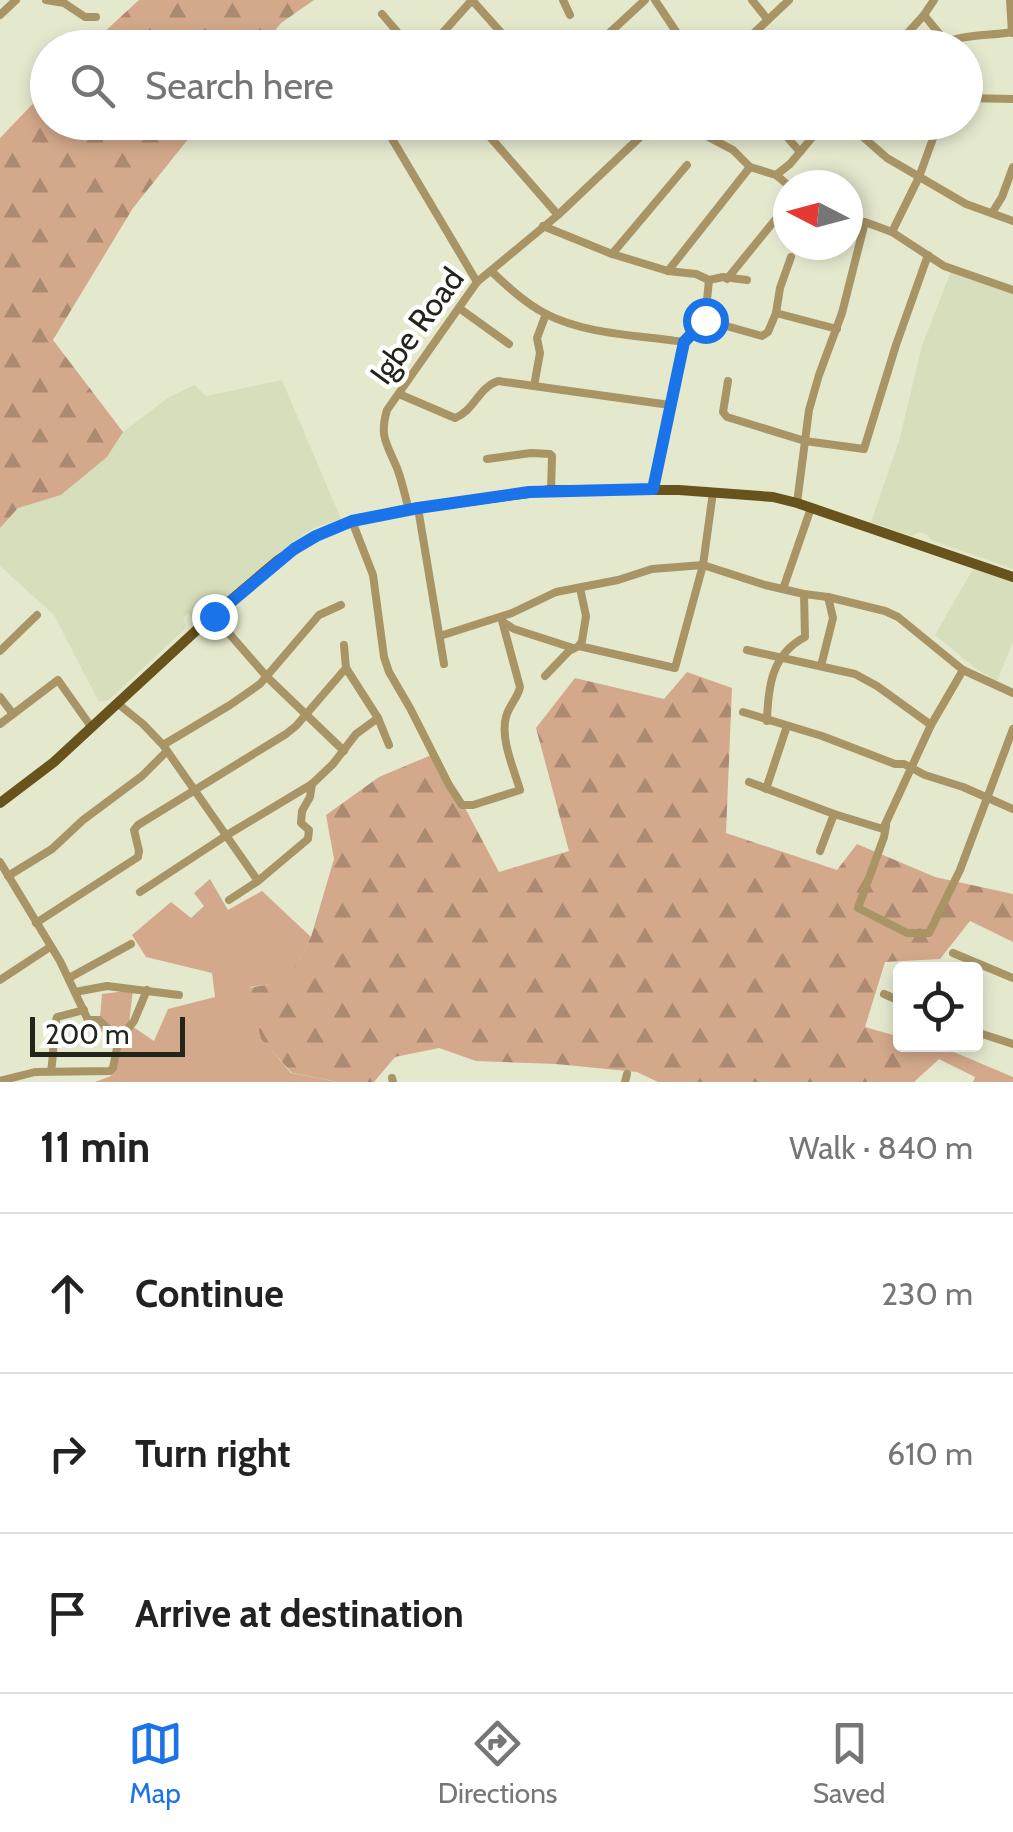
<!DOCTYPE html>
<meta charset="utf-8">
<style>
:root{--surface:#fff;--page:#f2f2f2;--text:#222;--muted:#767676;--line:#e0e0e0;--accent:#1a73e8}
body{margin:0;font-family:Cabin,sans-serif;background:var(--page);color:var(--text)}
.controls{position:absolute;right:30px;bottom:30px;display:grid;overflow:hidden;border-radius:10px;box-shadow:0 5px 15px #0003}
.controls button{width:90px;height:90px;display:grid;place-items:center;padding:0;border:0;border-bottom:2px solid var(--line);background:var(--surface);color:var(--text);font:50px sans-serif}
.compass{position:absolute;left:773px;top:170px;width:90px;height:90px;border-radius:50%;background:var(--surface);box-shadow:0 5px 15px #0003;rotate:276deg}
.scale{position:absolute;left:30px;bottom:25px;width:155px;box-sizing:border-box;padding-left:10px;border:5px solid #23251b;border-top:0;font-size:28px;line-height:35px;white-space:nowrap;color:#23251b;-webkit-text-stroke:8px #fff;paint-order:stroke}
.stop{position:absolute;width:30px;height:30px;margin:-22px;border:8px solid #1a73e8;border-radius:50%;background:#fff}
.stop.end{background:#1a73e8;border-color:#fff;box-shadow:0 2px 10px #0008}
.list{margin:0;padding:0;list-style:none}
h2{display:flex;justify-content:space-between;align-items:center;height:130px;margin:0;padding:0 40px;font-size:42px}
h2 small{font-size:32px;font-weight:400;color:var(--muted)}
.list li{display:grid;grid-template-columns:65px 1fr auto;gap:30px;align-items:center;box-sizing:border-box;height:160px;padding:0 40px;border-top:2px solid var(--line)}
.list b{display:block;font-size:38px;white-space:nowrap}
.list em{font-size:32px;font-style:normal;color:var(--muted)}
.icon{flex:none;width:55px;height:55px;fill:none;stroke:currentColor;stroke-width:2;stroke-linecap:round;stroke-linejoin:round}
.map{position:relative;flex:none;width:1013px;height:1082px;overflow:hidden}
.search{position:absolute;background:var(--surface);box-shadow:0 5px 15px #0003;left:30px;right:30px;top:30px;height:110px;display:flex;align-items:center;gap:25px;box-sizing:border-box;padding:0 35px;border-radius:55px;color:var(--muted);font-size:38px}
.sheet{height:610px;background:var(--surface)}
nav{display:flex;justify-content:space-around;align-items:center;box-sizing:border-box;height:140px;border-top:2px solid var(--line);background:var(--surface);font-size:28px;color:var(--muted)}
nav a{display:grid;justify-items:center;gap:5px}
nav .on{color:var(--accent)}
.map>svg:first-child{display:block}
.built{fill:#d7debc}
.grass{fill:#d4a98b}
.forest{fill:url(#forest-firs)}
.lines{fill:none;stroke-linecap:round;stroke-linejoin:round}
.minor{stroke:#a99466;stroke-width:8}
.major{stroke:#69531d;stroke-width:10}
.route{stroke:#1a73e8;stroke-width:12}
.labels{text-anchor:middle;stroke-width:9;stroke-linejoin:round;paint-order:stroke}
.street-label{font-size:32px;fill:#23251b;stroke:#fff}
</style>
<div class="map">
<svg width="1013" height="1082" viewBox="0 0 1013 1082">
<defs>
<pattern id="forest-firs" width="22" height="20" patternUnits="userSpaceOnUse" patternTransform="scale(2.5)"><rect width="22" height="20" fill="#d4a98b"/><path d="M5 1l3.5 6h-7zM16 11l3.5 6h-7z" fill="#ac8971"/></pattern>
</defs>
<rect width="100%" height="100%" fill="#e4e9ce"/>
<g class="built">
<polygon points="951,271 1013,293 1013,569 931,540 928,535 919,532 912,536 871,522 899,441 922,346"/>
<polygon points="282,380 341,519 314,528 294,541 198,620 193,619 188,613 183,618 186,628 109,700 99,702 54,615 0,566 0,528 17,508 61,495 107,457 123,432 169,397 195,385 206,396"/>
<polygon points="974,567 1013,581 1013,642 997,681 979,671 935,635"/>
</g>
<g class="grass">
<polygon points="210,879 228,910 262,891 311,937 288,982 250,987 261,1038 291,1073 338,1082 95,1082 111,1076 114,1047 99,1028 102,994 133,990 129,1024 154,1041 168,1009 215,997 212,973 146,957 132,935 171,902 191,918 204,906 194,893"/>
<polygon points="949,1050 1013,1077 1013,1082 973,1082 975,1077 939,1059"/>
</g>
<g class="forest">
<polygon points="139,0 314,0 281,23 262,47 88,47"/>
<polygon points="47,89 48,122 201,123 133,208 53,340 123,432 107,457 61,495 18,508 0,528 0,138"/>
<polygon points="687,672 732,688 726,833 837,870 857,844 935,877 1013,894 1013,942 970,921 940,959 885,962 865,1027 900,1037 900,1044 930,1045 949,1050 914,1082 658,1082 637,1072 556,1064 476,1061 439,1048 395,1057 374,1082 338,1082 292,1073 261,1039 249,988 288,981 311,937 334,859 326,815 379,777 436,753 499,872 569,851 536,728 575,678 664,699"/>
</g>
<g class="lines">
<g class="minor">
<polyline points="46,0 64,3 85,17 96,17"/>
<polyline points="563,0 570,15"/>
<polyline points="655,0 687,48"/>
<polyline points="752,0 768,20"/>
<polyline points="1010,0 1012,33"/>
<polyline points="382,14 411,48"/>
<polyline points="0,15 16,0"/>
<polyline points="924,15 946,42 945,48"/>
<path d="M946,42C967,34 990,36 1012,32"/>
<polyline points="429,48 472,0 515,48"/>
<polyline points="593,48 645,0"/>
<polyline points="738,48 789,0"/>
<polyline points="894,48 924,15 934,0"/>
<polyline points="966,98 1013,99"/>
<polyline points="382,122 477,282"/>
<polyline points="477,122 558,215"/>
<polyline points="680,122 733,150 750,167 776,175 790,164 825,122"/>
<polyline points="774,122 800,152"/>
<polyline points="846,122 887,158 966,204 1013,221"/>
<polyline points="776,175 788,185"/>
<polyline points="992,213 1002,197 1013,167"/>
<polyline points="543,226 612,254 668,271 696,274 709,280 723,277 747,280"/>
<polyline points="892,232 919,177 939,122"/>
<polyline points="612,254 687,165"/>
<path d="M491,271C508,287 525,303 546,314C587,335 640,335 684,342"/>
<polyline points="668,271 750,167"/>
<polyline points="727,279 788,204"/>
<polyline points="459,308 509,344"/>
<polyline points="776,313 780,288 791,257"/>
<polyline points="705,320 762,336 768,332 776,313 837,329"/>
<polyline points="728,381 723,412 727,417 805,441 864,449 896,345 928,255"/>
<polyline points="534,386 540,353 537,338 546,314"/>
<path d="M399,394L455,418C474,411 478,388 498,381L670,405"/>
<polyline points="487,459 531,453 550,454 552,456 551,490"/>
<polyline points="653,489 660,449 684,342 705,320 709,280"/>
<polyline points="797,503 809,410 819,375 842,313 865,222 892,232 944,266 1013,290"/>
<polyline points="418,508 444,664"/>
<path d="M409,510C405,496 402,481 397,468C387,444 379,437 387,410L477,282L558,215L656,122"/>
<path d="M352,521L373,575L384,657L389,672L410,708L449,785L462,805H473L520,790C514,769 500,739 506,717C509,705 518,698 520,687L501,617"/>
<polyline points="783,589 811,508"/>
<polyline points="213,615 267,677 344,751"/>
<polyline points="503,622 514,629 573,648"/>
<polyline points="440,636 512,613 556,592 618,580 652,569 703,565 765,585 804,594 828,597 885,611 898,617 963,670 1013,693"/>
<polyline points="579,646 675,668 703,565 713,492"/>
<polyline points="747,650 855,674 877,686 931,725"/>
<polyline points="0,651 37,615"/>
<polyline points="821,666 833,618 828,597"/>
<polyline points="545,676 569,651 579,646 582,641 586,616 580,588"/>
<polyline points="0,697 13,714"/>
<polyline points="117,703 143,724 163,745 258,881"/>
<polyline points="743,712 822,736 895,764 904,764 925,775 963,787 1013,809"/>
<polyline points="378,718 389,745"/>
<path d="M767,721C768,686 772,654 805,637L804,594"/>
<polyline points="0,724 58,680 92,728"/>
<polyline points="163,745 230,705 260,684 319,615 341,605"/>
<polyline points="749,782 834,814 883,829 931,725 963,670"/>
<polyline points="766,789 787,726"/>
<polyline points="886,826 884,837 858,908 907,933 929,933 960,870 1013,729"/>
<polyline points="820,851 834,814"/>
<polyline points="0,862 60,961 88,1020 99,1020 114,1035 121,1037 134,1021 147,990"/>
<polyline points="8,876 52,849 83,820 142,776 167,751"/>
<polyline points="140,892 227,835 312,784 333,764 356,734 378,718 346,668 344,645"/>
<polyline points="229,900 258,881 308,839 309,830 301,823 302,811 310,797 312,784"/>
<polyline points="36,923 138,857 139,851 134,830 138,825 286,734 296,726 346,668"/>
<polyline points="953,953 1013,978"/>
<polyline points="69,978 131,944"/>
<polyline points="0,980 50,947"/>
<polyline points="75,992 107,986 179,995"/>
<polyline points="884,994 900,1001"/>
<polyline points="976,1032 1013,1044"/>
<path d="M51,1071C54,1056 53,1029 57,1017L84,1010"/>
<polyline points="392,1078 393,1082"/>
<polyline points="0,1081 35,1072 110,1071 113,1068 119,1038"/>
<polyline points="625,1082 627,1074"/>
</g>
<polyline class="major" points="0,803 54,762 213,615 277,561 315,536 352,521 418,508 551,490 679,490 773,497 797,503 1013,577"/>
</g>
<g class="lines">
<polyline class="route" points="214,616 294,549 316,536 352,521 418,508 529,492 653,489 684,342 705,320"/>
</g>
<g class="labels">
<g class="street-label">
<text transform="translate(417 326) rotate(-54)" y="11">Igbe Road</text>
</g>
</g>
</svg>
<div class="controls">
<button><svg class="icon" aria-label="locate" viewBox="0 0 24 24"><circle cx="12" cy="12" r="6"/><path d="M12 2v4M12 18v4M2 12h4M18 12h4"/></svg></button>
</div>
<svg class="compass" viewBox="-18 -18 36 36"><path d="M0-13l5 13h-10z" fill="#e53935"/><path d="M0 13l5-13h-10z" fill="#767676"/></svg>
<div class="scale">200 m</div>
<div class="stop" style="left:705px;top:320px"></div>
<div class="stop end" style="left:214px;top:616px"></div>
<div class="search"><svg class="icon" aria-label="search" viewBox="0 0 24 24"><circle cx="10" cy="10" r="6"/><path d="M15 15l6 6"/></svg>Search here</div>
</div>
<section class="sheet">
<h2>11 min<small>Walk · 840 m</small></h2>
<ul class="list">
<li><svg class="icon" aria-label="ahead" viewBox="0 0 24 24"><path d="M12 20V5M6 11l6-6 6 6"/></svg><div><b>Continue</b></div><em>230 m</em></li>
<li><svg class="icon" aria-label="right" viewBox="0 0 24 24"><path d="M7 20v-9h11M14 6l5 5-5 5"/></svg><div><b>Turn right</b></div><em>610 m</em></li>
<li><svg class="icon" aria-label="arrive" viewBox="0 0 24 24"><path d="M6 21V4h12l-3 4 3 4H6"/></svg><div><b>Arrive at destination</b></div></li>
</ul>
</section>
<nav>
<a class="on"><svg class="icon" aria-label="map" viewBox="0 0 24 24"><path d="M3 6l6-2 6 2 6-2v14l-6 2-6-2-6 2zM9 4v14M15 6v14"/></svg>Map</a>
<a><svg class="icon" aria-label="directions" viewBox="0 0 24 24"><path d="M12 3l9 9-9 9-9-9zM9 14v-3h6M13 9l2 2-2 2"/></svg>Directions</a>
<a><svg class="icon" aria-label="saved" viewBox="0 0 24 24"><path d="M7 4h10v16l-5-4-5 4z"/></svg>Saved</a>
</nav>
